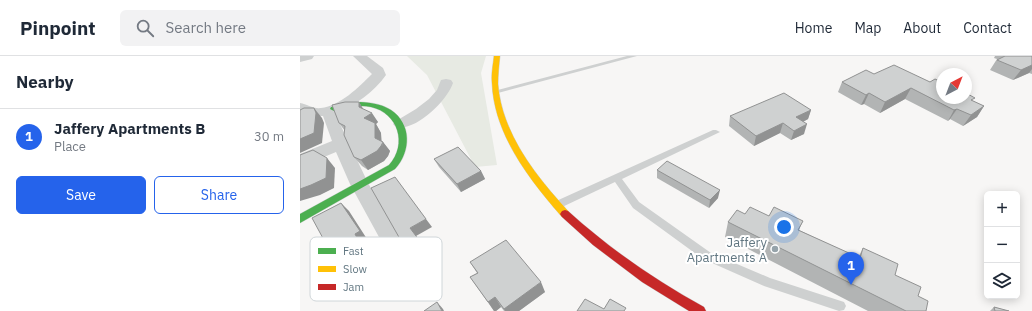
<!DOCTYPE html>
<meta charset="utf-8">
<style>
:root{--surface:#fff;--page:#f2f2f3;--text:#1f2937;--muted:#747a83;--line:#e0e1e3;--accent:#2563eb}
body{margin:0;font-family:"IBM Plex Sans",sans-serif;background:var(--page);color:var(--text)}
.controls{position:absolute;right:12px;bottom:12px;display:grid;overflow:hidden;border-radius:6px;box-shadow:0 2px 10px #0003}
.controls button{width:36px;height:36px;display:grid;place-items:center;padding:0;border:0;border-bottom:1px solid var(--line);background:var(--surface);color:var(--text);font:20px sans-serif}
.compass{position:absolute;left:636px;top:12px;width:36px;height:36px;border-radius:50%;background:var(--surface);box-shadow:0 2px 10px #0003;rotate:42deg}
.you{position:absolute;left:484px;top:171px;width:14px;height:14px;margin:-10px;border:3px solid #fff;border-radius:50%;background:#1a73e8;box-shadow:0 0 0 6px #1a73e833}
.badge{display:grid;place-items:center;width:26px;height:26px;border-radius:50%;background:var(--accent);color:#fff;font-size:13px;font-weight:700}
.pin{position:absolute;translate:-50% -33px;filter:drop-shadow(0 1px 2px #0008)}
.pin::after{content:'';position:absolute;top:21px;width:14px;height:12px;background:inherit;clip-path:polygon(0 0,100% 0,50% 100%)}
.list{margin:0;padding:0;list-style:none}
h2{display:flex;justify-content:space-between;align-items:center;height:52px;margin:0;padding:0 16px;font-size:17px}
h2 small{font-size:13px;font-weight:400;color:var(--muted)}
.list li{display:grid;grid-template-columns:26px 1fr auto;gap:12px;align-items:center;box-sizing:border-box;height:56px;padding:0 16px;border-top:1px solid var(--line)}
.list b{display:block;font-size:15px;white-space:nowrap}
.list p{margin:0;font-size:13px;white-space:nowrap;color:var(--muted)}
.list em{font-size:13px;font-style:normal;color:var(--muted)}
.actions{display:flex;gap:8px;padding:12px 16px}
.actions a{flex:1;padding:9px 0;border:1px solid var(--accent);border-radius:6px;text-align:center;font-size:14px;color:var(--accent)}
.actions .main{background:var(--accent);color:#fff}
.icon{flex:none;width:22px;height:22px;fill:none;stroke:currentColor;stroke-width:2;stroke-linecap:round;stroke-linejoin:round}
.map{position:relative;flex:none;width:732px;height:255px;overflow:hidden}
header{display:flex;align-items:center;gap:24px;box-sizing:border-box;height:56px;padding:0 20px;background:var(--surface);border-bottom:1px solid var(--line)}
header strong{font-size:19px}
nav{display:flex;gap:22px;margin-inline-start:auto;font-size:14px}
.search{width:280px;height:36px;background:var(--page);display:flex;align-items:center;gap:10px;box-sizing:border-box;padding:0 14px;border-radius:6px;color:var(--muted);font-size:15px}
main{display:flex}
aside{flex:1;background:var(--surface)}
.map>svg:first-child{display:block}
.green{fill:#e7eae3}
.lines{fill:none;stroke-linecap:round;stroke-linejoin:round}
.fast-casing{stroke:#d0d3d4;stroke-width:1}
.slow-casing{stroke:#d0d3d4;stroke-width:1}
.jam-casing{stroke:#d0d3d4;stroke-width:1}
.lane{fill:#ced0d0;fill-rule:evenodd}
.street{fill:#ced0d0;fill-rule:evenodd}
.fast{fill:#4caf50;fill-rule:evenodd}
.slow{fill:#ffc107;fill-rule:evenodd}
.jam{fill:#c62828;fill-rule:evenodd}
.wall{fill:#b2b4b4}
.shaded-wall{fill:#919292}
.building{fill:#cfd1d1;stroke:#919292}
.poi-dot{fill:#96a3aa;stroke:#fff;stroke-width:1.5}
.labels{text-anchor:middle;stroke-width:4;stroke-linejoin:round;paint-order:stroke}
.poi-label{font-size:13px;fill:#617681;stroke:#fff;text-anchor:end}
.key{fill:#fff;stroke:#d0d6d9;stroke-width:1}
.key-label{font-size:11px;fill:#617681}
</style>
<header>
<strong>Pinpoint</strong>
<div class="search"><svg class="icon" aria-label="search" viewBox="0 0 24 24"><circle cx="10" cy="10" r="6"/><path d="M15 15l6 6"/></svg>Search here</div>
<nav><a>Home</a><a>Map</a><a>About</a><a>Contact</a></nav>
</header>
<main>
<aside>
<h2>Nearby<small></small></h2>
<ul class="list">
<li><span class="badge">1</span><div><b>Jaffery Apartments B</b><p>Place</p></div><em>30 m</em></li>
</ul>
<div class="actions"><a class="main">Save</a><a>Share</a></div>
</aside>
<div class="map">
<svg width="732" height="255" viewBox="0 0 732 255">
<rect width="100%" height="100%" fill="#f7f6f5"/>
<polygon class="green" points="107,0 186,0 181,17 197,109 175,111 127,19"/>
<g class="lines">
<defs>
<path id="fast" d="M55,46C67,46 80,47 91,54C112,68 111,96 95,113L0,167V158L89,109C108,88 98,57 71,51C58,48 46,52 34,55L30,53L31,51Z"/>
<path id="slow" d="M194,0H200C199,9 198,19 198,28C202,78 236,120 268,155L270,158L268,161H262C230,124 194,79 192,27C191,18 193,9 194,0Z"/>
<path id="jam" d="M265,154L268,155C310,193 355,224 404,251L406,255H389L342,226L293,189L262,161L260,158L262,155Z"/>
</defs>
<use href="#fast" class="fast-casing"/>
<use href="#slow" class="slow-casing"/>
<use href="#jam" class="jam-casing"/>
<g class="lane">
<polygon points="327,0 337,0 198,37 194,37 192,36 194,35"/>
<polygon points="413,74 416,74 420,76 322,123 339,146 411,197 470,222 544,246 546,250 544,254 539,255 464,230 403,203 333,152 315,126 260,152 254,152 252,149 254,146"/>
</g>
<g class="street">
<polygon points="0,0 14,0 12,3 0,6"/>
<path d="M53,0H67L83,12L86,19C74,36 55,49 37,57L40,68L68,127L109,197L105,203L98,206L91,203L50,128L36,96L0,111V98L32,85L23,60H10L0,57V47C7,48 13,53 21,52C40,50 59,31 72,18Z"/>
<path d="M146,23L151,24L153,27C147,45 115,76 96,71L93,68L96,65L116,53L129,43L137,34L141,24Z"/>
</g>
<use href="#fast" class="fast"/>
<use href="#slow" class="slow"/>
<use href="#jam" class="jam"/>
</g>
<g class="wall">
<polygon points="695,0 732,0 732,18 729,17 713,24 690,14 697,3 694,2"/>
<polygon points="574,18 673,45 684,50 677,61 663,70 650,63 648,65 605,43 580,57 564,48 561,49 538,36 542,26"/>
<polygon points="59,46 63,53 78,66 76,68 81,77 81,85 83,86 90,95 88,100 84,105 68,114 62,110 54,101 45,75 39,67"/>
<polygon points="511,54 508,63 503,66 504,78 491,84 480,77 454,90 429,70 430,60"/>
<polygon points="134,103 181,115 185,123 161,136 139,111"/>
<polygon points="357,114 418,142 409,152 357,122"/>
<polygon points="445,158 469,160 503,165 499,174 558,202 563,192 618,240 626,255 568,255 425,181 428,166"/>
<polygon points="170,206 245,236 219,255 204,255 201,251 196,255 194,255 170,221 177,217"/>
<polygon points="694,251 709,255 690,255"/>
</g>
<g class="shaded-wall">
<polygon points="732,9 732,13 729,17 713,24 721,14"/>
<polygon points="611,32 605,43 580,57 585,46"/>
<polygon points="569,37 564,48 561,49 566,39"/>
<polygon points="59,46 65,56 59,51"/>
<polygon points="684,50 677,61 663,70 671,59"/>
<polygon points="14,52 22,62 24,67 22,87 0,97 0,83"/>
<polygon points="657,53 650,63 648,65 654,54"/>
<polygon points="511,54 508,63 493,71 496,61"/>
<polygon points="72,57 78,66 76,68 81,77 82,90 83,86 90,95 88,100 84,105 68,114 61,104 75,82 64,62"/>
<polygon points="483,67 480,77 454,90 456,80"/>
<polygon points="507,68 504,78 491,84 494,75"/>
<polygon points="27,102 35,112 34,132 20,139 0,145 0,133"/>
<polygon points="181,115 185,123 161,136 157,128"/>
<polygon points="420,134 418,142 409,152 410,144"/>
<polygon points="41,147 49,155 67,183 62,185 88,234 72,244 64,236 55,178"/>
<polygon points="126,163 132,171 116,180 136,207 123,216 116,208 110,172"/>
<polygon points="49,204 56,212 46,217 38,210"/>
<polygon points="241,226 245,236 219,255 205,255 204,253"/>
<polygon points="195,241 201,251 196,255 194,255 188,246"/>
<polygon points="137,246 143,253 144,255 142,255"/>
</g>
<g class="building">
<polygon points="705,0 732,0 732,9 721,14 697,4"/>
<polygon points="594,9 630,26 635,23 642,26 642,42 666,42 666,37 675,42 671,44 684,50 671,59 657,53 654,54 611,32 585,46 569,37 566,39 542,26 566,14 574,18"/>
<polygon points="484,37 511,54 496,61 507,68 494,75 483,67 456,80 430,60"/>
<polygon points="45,46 59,46 59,51 72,57 64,62 75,67 75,82 83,86 81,90 77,95 61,104 54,101 44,79 45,70 39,67 32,49"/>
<polygon points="4,52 14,52 16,57 14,77 0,83 0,54"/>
<polygon points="158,91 181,115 157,128 134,103"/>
<polygon points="13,94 27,102 26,122 11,129 0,133 0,99"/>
<polygon points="367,105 420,134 410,144 357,114"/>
<polygon points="95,121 126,163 110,172 131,200 116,208 104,190 71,132"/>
<polygon points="41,147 60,175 55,178 80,227 64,236 49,204 38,210 12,162"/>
<polygon points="450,151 469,160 474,151 503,165 498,174 560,202 563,192 598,208 595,219 621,231 618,240 628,245 626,255 606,255 428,166 437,154 445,158"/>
<polygon points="206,184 241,226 204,253 195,241 188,246 170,221 178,217 170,206"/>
<polygon points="285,243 304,253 310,243 326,252 324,255 277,255"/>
<polygon points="137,246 142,255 124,255"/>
<polygon points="694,251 709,255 695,255"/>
</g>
<circle class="poi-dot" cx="475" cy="193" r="4"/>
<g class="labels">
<g class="poi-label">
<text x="467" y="191">Jaffery<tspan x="467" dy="15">Apartments A</tspan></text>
</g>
</g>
<rect x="10" y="181" width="132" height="64" rx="6" class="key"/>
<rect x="18" y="192" width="18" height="6" fill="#4caf50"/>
<rect x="18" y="210" width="18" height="6" fill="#ffc107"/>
<rect x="18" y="228" width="18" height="6" fill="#c62828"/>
<g class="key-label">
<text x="43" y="199">Fast</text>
<text x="43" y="217">Slow</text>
<text x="43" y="235">Jam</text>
</g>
</svg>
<div class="controls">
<button>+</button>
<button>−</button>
<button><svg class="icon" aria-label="layers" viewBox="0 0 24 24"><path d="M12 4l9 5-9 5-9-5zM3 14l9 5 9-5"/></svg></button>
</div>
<svg class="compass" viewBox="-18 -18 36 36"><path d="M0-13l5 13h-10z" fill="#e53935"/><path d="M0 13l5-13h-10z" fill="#747a83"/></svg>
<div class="you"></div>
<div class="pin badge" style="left:551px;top:229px">1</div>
</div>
</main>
